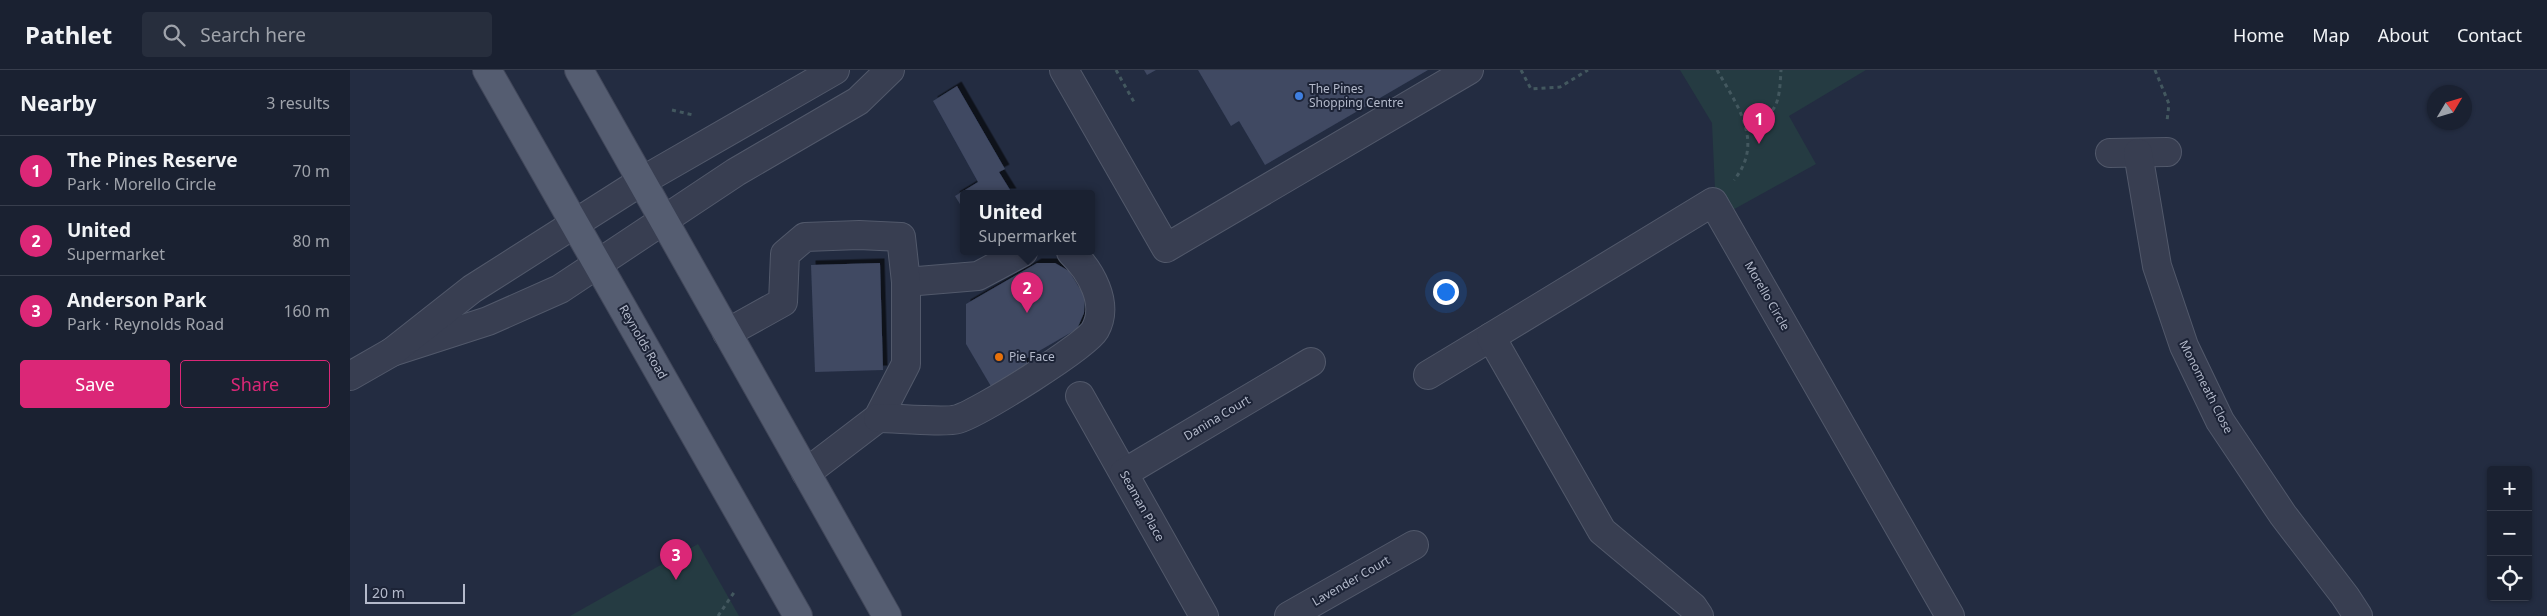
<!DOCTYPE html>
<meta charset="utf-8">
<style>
:root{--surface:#1a2131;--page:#272e3d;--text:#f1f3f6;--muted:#9fa3ab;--line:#383e4d;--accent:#db2777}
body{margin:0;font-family:"Noto Sans",sans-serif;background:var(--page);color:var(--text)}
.controls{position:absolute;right:15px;bottom:15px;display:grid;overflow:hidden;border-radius:5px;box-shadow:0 1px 4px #0004}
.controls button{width:45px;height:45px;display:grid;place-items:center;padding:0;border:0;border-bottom:1px solid var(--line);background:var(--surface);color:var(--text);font:25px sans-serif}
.compass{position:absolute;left:2077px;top:15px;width:45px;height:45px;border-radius:50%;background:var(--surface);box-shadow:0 1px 4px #0004;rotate:52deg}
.scale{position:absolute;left:15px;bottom:12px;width:100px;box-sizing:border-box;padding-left:5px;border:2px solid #b4bacb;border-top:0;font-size:14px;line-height:18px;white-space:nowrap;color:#b4bacb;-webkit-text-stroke:4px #1c2336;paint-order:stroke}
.you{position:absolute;left:1095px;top:221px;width:18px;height:18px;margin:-12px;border:4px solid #fff;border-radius:50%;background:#1a73e8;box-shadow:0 0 0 8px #1a73e833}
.badge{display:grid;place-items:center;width:32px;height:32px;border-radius:50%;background:var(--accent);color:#fff;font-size:16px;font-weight:700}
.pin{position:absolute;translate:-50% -41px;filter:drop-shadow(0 1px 2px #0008)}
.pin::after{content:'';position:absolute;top:26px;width:18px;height:15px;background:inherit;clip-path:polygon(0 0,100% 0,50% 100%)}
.popup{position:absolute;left:610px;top:120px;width:135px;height:65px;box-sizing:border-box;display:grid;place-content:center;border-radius:5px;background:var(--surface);filter:drop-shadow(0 1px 4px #0005);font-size:16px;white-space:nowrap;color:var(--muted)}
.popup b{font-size:19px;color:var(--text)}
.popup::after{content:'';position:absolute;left:50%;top:100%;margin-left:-10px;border:10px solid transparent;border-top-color:var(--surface)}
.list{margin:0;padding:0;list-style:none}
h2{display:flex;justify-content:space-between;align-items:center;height:65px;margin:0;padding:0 20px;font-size:21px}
h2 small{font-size:16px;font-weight:400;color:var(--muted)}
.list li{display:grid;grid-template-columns:32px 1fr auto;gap:15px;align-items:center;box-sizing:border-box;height:70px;padding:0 20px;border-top:1px solid var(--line)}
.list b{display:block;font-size:19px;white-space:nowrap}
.list p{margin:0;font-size:16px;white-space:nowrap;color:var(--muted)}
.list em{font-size:16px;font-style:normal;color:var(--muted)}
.actions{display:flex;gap:10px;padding:15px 20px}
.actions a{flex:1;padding:11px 0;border:1px solid var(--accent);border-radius:5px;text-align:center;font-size:18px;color:var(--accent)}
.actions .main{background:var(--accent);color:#fff}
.icon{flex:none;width:28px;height:28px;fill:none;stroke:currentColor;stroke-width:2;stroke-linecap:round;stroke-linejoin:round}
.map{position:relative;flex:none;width:2197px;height:546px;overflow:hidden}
header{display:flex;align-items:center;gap:30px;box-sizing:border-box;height:70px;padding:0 25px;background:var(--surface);border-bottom:1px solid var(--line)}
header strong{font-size:24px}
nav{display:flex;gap:28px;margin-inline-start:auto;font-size:18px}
.search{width:350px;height:45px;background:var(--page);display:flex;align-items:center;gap:12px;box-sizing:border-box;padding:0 18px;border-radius:5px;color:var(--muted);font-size:19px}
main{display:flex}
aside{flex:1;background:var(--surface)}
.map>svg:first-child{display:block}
.green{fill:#253b42}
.building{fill:#3f4862;filter:url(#shadow)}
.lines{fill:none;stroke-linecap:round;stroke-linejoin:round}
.minor-casing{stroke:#52596b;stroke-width:30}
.major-casing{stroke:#41475a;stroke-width:30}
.path{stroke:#43585f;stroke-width:3;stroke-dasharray:4 4;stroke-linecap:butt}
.minor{stroke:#383e51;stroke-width:28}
.major{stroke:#555d71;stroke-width:28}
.shop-dot{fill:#3f7fe0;stroke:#1c2336;stroke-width:2}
.food-dot{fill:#e8710a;stroke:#1c2336;stroke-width:2}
.labels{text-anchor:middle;stroke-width:4;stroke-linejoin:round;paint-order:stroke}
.poi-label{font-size:12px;fill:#b4bacb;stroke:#1c2336;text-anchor:start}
.street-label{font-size:12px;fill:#b4bacb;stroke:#1c2336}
</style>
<header>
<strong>Pathlet</strong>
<div class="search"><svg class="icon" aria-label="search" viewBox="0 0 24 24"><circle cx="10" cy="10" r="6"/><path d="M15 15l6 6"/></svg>Search here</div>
<nav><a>Home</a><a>Map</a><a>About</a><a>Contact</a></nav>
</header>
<main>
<aside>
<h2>Nearby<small>3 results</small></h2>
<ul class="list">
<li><span class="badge">1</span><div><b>The Pines Reserve</b><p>Park · Morello Circle</p></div><em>70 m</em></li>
<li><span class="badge">2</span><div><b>United</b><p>Supermarket</p></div><em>80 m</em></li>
<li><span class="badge">3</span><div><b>Anderson Park</b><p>Park · Reynolds Road</p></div><em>160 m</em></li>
</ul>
<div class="actions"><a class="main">Save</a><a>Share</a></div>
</aside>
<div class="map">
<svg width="2197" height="546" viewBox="0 0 2197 546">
<defs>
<filter id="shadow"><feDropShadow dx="4.5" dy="-4.5" stdDeviation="0" flood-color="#0009"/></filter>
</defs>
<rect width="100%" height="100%" fill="#232c41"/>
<g class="green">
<polygon points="1330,0 1516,0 1439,46 1466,94 1379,142 1365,119 1362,53"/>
<polygon points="348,474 389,546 220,546"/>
</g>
<g class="building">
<polygon points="794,0 806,0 797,5"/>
<polygon points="848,0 1078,0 915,95 889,51 881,56"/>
<polygon points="607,16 655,99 649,102 662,123 613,124 613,139 605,126 628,112 583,31"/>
<polygon points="530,193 533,300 465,302 461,195"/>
<polygon points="687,193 705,193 719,201 735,227 734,243 727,259 677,288 677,297 642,318 616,274 616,234"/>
</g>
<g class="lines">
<defs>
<g id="minor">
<polyline points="714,0 816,178 1119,0"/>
<polyline points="1760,83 1817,82"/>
<polyline points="1788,83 1807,196 1834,276 1870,351 1933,445 1995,526 2008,546"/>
<polyline points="556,212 628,206 673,182"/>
<polyline points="377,263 433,232 435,184 455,167 509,165 551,167 556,212 556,294 528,348 456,403"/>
<polyline points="42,282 138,251 210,219 386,102 508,31 540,0"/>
<polyline points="1078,305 1141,267"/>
<polyline points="0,306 42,282 122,219 292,111 485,0"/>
<polyline points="730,326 854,546"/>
<path d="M528,348C545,348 595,353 608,349C630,342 735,277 745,260C760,233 740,200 721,182"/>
<polyline points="774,403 961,292"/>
<polyline points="939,546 1064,475"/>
<polyline points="1349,546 1343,537 1252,461 1141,267 1363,132 1600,546"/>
</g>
<g id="major">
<polyline points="137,0 448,546"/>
<polyline points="229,0 537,546"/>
</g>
</defs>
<use href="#minor" class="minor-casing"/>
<use href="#major" class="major-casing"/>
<g class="path">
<polyline points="766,0 784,32"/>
<polyline points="1171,0 1181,19 1210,17 1238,0"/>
<path d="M1367,0C1387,35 1415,72 1384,110"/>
<polyline points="1805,0 1819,34 1817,51"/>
<polyline points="322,40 343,45"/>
<path d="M1398,61C1428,40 1429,36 1431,0"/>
<polyline points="368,546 385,521"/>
</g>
<use href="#minor" class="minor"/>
<use href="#major" class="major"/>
</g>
<circle class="shop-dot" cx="949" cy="26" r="5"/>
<circle class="food-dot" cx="649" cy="287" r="5"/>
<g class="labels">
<g class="poi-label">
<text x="959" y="23">The Pines<tspan x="959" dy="14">Shopping Centre</tspan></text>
<text x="659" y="291">Pie Face</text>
</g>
<g class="street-label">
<text transform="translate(1417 226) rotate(60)" y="4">Morello Circle</text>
<text transform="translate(293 272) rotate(60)" y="4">Reynolds Road</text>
<text transform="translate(1856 317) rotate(63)" y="4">Monomeath Close</text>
<text transform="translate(867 348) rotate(-31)" y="4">Danina Court</text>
<text transform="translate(792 436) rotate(61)" y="4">Seaman Place</text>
<text transform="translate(1001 511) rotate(-30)" y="4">Lavender Court</text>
</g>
</g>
</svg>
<div class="controls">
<button>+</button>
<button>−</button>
<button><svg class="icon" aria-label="locate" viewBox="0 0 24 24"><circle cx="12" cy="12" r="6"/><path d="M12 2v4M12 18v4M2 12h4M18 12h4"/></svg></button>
</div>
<svg class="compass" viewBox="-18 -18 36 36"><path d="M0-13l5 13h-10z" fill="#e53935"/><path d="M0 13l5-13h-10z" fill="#9fa3ab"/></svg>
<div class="scale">20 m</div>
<div class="you"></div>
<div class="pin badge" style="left:1409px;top:74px">1</div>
<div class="pin badge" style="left:677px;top:243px">2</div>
<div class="popup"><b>United</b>Supermarket</div>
<div class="pin badge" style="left:326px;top:510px">3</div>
</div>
</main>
